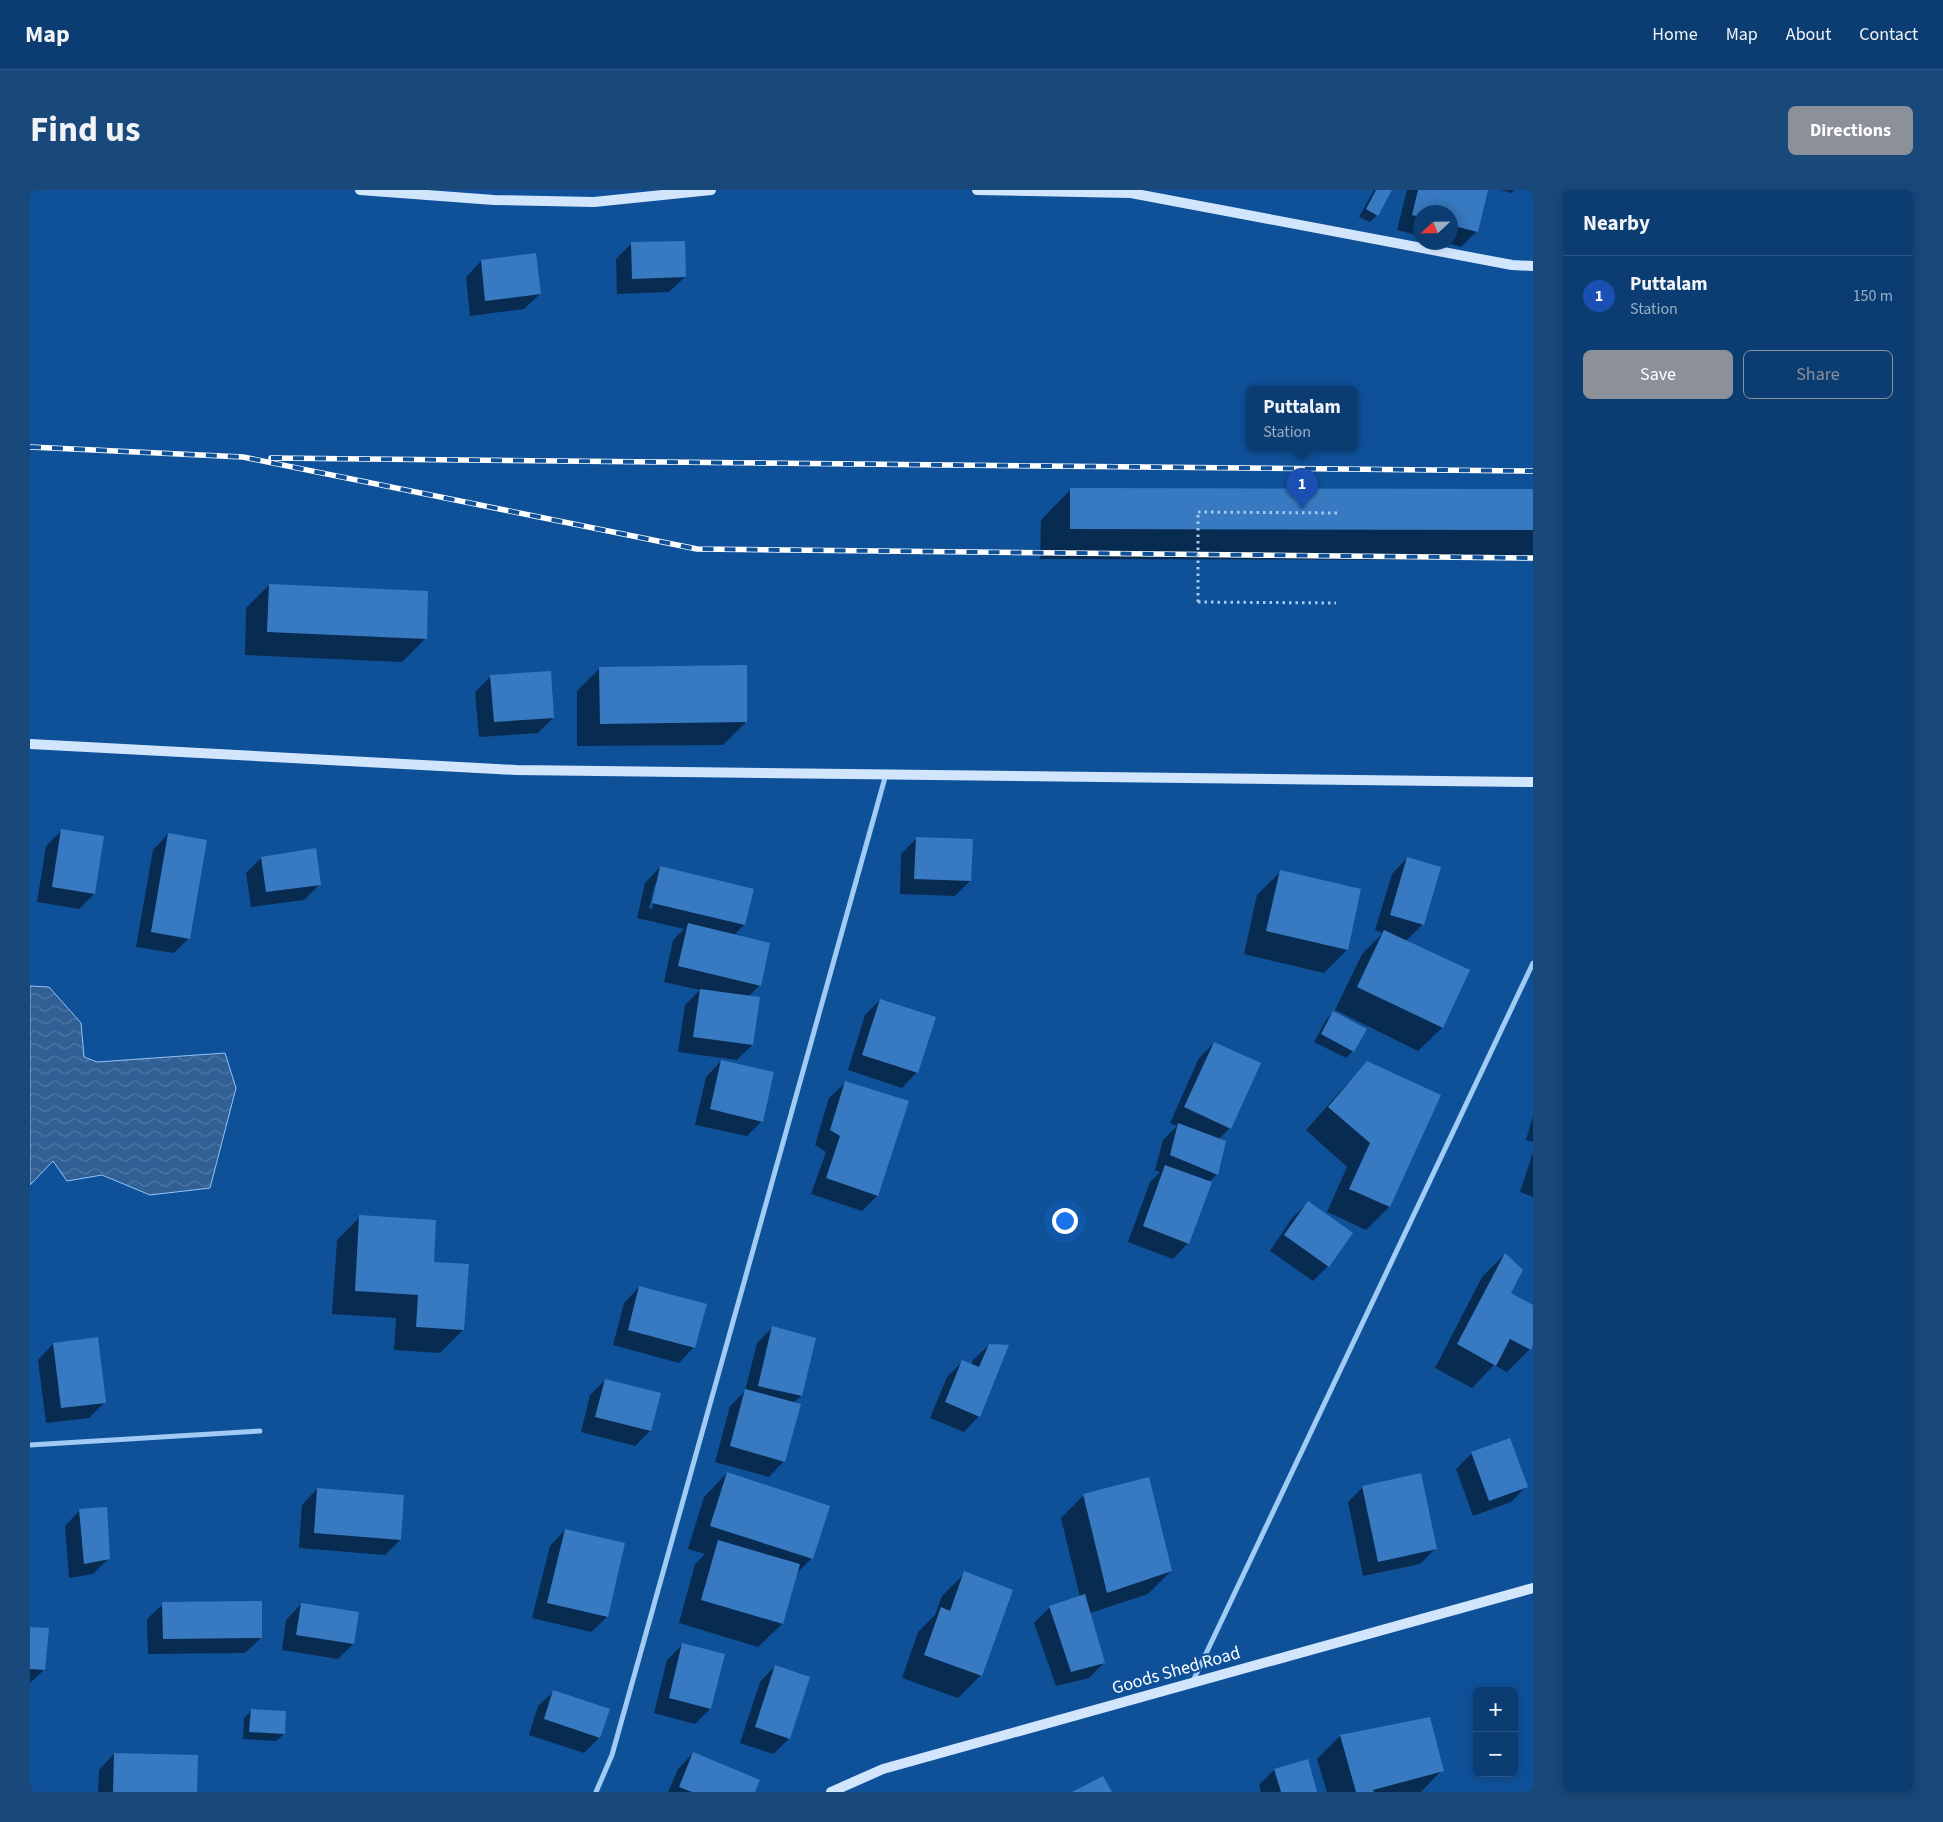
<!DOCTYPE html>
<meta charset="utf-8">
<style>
:root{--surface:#0b3d73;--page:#19487b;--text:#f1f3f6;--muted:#9aaec4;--line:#2b5685;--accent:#8c9099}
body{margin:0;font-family:"Source Sans 3",sans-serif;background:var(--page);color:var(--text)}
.controls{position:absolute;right:15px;bottom:15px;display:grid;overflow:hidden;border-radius:8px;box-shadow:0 2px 12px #0003}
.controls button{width:45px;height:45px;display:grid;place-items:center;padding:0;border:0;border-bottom:1px solid var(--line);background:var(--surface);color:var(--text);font:25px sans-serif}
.compass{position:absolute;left:1383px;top:15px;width:45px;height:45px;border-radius:50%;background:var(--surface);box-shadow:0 2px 12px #0003;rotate:248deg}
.you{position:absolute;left:1034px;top:1030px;width:18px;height:18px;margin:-12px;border:4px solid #fff;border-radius:50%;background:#1a73e8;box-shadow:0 0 0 8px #1a73e833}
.badge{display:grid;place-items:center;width:32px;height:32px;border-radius:50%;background:var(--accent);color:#fff;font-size:16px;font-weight:700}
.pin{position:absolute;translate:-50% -41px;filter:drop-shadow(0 1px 2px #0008)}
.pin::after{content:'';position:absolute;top:26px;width:18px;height:15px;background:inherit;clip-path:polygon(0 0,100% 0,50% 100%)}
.popup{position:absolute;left:1216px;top:196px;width:112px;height:65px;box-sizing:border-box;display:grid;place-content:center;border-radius:8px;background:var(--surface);filter:drop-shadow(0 1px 4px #0005);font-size:16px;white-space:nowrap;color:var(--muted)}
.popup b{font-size:19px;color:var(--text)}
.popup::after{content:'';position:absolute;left:50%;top:100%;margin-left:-10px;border:10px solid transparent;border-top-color:var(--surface)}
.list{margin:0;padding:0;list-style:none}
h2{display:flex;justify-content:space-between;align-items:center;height:65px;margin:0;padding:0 20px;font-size:21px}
h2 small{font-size:16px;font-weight:400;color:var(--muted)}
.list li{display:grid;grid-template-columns:32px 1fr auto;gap:15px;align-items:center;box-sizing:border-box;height:80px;padding:0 20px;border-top:1px solid var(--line)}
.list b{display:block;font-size:19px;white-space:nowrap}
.list p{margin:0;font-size:16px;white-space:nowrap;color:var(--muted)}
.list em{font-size:16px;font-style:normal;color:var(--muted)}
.actions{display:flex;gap:10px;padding:15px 20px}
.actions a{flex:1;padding:11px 0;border:1px solid var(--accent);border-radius:8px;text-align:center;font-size:18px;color:var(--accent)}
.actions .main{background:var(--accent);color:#fff}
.map{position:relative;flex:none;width:1503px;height:1602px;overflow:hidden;border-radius:8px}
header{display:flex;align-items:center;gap:30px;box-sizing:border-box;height:70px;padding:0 25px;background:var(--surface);border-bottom:1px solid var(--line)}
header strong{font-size:24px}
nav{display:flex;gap:28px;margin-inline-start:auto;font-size:18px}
.intro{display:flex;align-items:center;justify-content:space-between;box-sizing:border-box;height:120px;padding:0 30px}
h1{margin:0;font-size:35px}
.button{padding:12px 22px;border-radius:8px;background:var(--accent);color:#fff;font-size:18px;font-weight:700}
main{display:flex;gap:30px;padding:0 30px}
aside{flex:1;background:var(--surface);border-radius:8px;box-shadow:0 2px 12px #0003}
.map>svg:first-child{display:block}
.water{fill:url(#water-waves);stroke:#92c5f8}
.shadow{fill:#0007;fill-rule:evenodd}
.building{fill:#387ac1}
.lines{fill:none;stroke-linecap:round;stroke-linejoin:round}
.path{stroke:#a1caf5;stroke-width:3;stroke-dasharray:2.5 4;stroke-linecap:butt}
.street{stroke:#a1caf5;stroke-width:5}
.secondary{stroke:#d1e6fd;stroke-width:10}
.rail-casing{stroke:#fff;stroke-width:5.5}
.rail{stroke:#0f5199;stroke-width:4;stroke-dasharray:11;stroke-linecap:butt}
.path-bridge{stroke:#a1caf5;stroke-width:3;stroke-dasharray:2.5 4;stroke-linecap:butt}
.labels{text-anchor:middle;stroke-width:4;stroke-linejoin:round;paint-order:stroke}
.street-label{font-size:18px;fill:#fff;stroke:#0f5199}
</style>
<header>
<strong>Map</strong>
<nav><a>Home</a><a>Map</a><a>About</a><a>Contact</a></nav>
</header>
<div class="intro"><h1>Find us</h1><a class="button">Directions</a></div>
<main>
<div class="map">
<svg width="1503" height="1602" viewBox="0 0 1503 1602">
<defs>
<pattern id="water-waves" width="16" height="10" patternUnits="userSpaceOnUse" patternTransform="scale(1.25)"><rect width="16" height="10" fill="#306094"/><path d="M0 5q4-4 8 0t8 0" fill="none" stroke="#4f78a4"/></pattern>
</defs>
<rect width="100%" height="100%" fill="#0f5199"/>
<polygon class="water" points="0,796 19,797 51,833 54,867 67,872 195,863 206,898 180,998 120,1005 72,985 37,991 23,971 0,995"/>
<g class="shadow">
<polygon points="1344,0 1361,0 1347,25 1340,32 1329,27"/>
<polygon points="1377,0 1457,0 1447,41 1431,57 1415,52 1420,52 1420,22 1390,22 1390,46 1367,40"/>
<polygon points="1471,0 1484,0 1481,3"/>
<polygon points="601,54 655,87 639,102 587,104 586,69"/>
<polygon points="505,65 510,104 494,119 440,126 436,87 451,71"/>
<polygon points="1041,299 1503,301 1503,370 1010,369 1011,330"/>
<polygon points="239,395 395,449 372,472 215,465 216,418"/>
<polygon points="570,478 716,532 693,555 547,556 547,501"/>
<polygon points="460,487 523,528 508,543 449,547 445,502"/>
<polygon points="31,641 64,704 49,719 7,712 16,656"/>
<polygon points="138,644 159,748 144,763 106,757 123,660"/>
<polygon points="887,648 940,691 925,706 870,704 871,664"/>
<polygon points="231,668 290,694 274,710 221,717 216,683"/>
<polygon points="1377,668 1393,734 1376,751 1438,781 1412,838 1388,861 1305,820 1332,764 1353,743 1345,740 1362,684"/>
<path d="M630,677L714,735L704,745L730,795L718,807L722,855L707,870L648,862L655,815L670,800L634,792L643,750L654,739L607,728L615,693ZM625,694H627L622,719L619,718Z"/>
<polygon points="1250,682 1317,760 1294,783 1214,764 1227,705"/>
<polygon points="850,810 887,882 872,898 818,880 835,825"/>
<polygon points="1303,822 1323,861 1316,868 1284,852 1296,830"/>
<polygon points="1184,853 1200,938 1188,950 1187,984 1179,992 1158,1053 1143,1069 1098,1052 1120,992 1130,982 1125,980 1133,950 1147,936 1140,933 1169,868"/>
<polygon points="691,871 732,931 717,946 665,935 676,887"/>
<polygon points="1338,873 1409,905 1359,1017 1336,1040 1297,1022 1317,977 1276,940 1315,896"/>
<polygon points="815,893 877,912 847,1006 832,1021 781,1004 796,962 785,955 799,908"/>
<polygon points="1503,926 1503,952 1496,950"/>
<polygon points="1503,962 1503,1007 1490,1002"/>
<polygon points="1278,1013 1298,1076 1283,1091 1240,1061 1262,1028"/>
<polygon points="330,1027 402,1073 433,1140 410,1163 364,1160 366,1128 302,1124 307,1050"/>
<polygon points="1475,1064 1479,1104 1503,1117 1503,1153 1500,1159 1477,1182 1464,1175 1442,1198 1405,1178 1452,1087"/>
<polygon points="609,1097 664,1157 649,1173 583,1155 594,1113"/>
<polygon points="742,1138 784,1149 771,1206 763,1213 754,1271 739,1287 685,1272 700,1216 715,1201 727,1153"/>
<polygon points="67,1149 75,1212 59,1228 16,1233 8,1170 23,1154"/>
<polygon points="959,1155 949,1226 934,1242 900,1228 917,1187 932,1172 941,1176 943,1170"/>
<polygon points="575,1190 620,1241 605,1256 551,1242 560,1205"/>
<polygon points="1442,1263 1496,1297 1481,1312 1443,1326 1426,1279"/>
<polygon points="697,1283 782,1368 765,1385 752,1434 728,1457 649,1433 665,1374 675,1364 658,1359 674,1307"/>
<polygon points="1333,1297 1405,1359 1390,1374 1333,1386 1318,1312"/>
<polygon points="287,1299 370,1350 355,1365 269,1358 272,1315"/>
<polygon points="1054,1305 1141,1381 1118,1404 1060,1423 1074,1473 1059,1488 1026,1496 1004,1433 1020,1417 1050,1407 1031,1328"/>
<polygon points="50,1320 79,1368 63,1384 39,1388 35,1336"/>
<polygon points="535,1340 594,1354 577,1427 561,1442 502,1428 520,1356"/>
<polygon points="935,1383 951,1485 928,1508 872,1488 888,1442 905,1425 912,1406"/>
<polygon points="133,1414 231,1448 215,1463 118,1464 117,1429"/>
<polygon points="271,1414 323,1454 308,1469 252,1460 256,1430"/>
<polygon points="0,1438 14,1480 0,1493"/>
<polygon points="653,1454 680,1519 665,1534 624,1523 637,1470"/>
<polygon points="745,1476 779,1488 759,1549 743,1564 710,1553 730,1492"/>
<polygon points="524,1501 578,1520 569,1548 554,1563 499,1545 508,1516"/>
<polygon points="221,1521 254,1544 246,1551 213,1549 214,1528"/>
<polygon points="1399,1529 1412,1580 1391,1602 1297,1602 1287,1569 1310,1546"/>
<polygon points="663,1563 724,1602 638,1602 648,1579"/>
<polygon points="84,1564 166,1602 68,1602 69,1580"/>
<polygon points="1244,1580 1286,1602 1231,1602 1229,1595"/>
</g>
<g class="building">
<polygon points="1346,0 1362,0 1348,26 1336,19"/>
<polygon points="1388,0 1458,0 1448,42 1420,35 1420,22 1390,22 1390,27 1382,25"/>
<polygon points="655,51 656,87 602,89 601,52"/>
<polygon points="506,63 511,104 455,111 451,70"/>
<polygon points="1040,298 1503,299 1503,340 1040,339"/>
<polygon points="239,394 398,401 397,449 237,442"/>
<polygon points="717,475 717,532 570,534 569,477"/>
<polygon points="521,481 524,528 464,532 460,485"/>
<polygon points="31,639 74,646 65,704 22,697"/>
<polygon points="138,643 177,650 160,749 121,742"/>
<polygon points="886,647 943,649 941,691 884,689"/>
<polygon points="286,658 291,695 236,702 231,667"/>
<polygon points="1377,667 1411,677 1394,735 1360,725"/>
<polygon points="630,676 724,699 715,735 622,713"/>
<polygon points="1250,680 1331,699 1318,760 1236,741"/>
<polygon points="658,733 740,753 731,796 648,776"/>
<polygon points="1354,740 1440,780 1413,838 1327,797"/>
<polygon points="670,799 730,807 723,855 663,847"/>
<polygon points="850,809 906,827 888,883 832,865"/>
<polygon points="1303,821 1337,839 1324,862 1291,844"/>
<polygon points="1184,852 1231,873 1201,939 1154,917"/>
<polygon points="691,870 744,882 733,932 680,919"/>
<polygon points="1337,871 1411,905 1360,1017 1319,999 1340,953 1298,917"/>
<polygon points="815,891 879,911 848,1006 796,988 810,946 800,940"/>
<polygon points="1148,933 1196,951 1188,985 1140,965"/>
<polygon points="1135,975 1182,992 1159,1054 1113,1036"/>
<polygon points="1278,1011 1323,1043 1299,1077 1254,1045"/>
<polygon points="329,1025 406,1030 404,1072 439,1074 434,1140 386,1137 388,1105 325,1101"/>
<polygon points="1475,1063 1493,1080 1481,1103 1503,1115 1503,1155 1501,1160 1480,1149 1466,1176 1427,1154"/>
<polygon points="609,1096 677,1114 665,1158 598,1140"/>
<polygon points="742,1136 786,1148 772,1206 728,1196"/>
<polygon points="68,1147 76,1213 31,1218 23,1153"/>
<polygon points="959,1154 979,1155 950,1227 915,1212 932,1170 949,1177"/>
<polygon points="575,1189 631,1203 621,1241 565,1227"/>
<polygon points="715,1199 771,1214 755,1272 700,1256"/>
<polygon points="1480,1248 1498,1297 1459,1311 1441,1262"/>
<polygon points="697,1282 800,1316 783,1369 680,1336"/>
<polygon points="1391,1283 1407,1359 1348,1372 1332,1296"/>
<polygon points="1119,1287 1142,1381 1077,1403 1053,1304"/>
<polygon points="287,1298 374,1305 371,1350 284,1343"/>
<polygon points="77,1317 80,1369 54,1374 49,1319"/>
<polygon points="535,1339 595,1353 578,1427 517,1413"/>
<polygon points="688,1350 770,1374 753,1434 671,1410"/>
<polygon points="934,1381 983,1400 952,1486 894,1465 911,1417 920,1421"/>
<polygon points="1055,1404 1075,1473 1041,1482 1019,1416"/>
<polygon points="232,1411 232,1448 133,1449 132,1412"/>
<polygon points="271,1413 329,1422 324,1454 266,1445"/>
<polygon points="0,1437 19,1438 15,1480 0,1479"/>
<polygon points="652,1453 695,1464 681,1519 639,1508"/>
<polygon points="745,1475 780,1487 760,1549 725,1537"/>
<polygon points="523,1500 580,1519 570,1548 514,1529"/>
<polygon points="221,1519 256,1521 255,1544 219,1542"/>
<polygon points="1400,1527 1414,1581 1343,1600 1344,1602 1326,1602 1310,1545"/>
<polygon points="663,1562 730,1590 725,1602 662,1602 649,1597"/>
<polygon points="84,1563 168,1565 167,1602 83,1602"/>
<polygon points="1278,1569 1287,1602 1251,1602 1244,1579"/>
<polygon points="1073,1586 1082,1602 1042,1602"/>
</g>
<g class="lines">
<g class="path">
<polyline points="1168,322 1307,323"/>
<polyline points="1168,412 1306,413"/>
</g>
<g class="street">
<polyline points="0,1255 230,1241"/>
<polyline points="1163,1491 1503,773"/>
<polyline points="566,1602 582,1565 856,584"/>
</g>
<g class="secondary">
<polyline points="330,0 464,10 564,12 681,0"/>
<polyline points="947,0 1101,3 1482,75 1503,76"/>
<polyline points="0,554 486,580 1503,592"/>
<polyline points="801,1602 853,1579 1503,1398"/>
</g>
<defs>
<g id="rail">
<polyline points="0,257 213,267 667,359 1503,368"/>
<polyline points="241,268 1503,281"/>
</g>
</defs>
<use href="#rail" class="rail-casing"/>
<use href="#rail" class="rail"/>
<polyline class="path-bridge" points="1168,412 1168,322"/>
</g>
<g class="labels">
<g class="street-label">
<text transform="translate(1146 1480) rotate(-16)" y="6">Goods Shed Road</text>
</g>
</g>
</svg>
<div class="controls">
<button>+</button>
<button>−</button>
</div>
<svg class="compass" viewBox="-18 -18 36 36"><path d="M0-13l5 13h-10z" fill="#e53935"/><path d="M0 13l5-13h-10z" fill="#9aaec4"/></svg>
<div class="you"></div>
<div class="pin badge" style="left:1272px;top:319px;background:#1a4fb4">1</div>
<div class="popup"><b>Puttalam</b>Station</div>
</div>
<aside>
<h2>Nearby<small></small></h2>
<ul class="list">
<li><span class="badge" style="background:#1a4fb4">1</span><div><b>Puttalam</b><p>Station</p></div><em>150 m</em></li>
</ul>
<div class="actions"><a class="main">Save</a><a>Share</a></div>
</aside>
</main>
